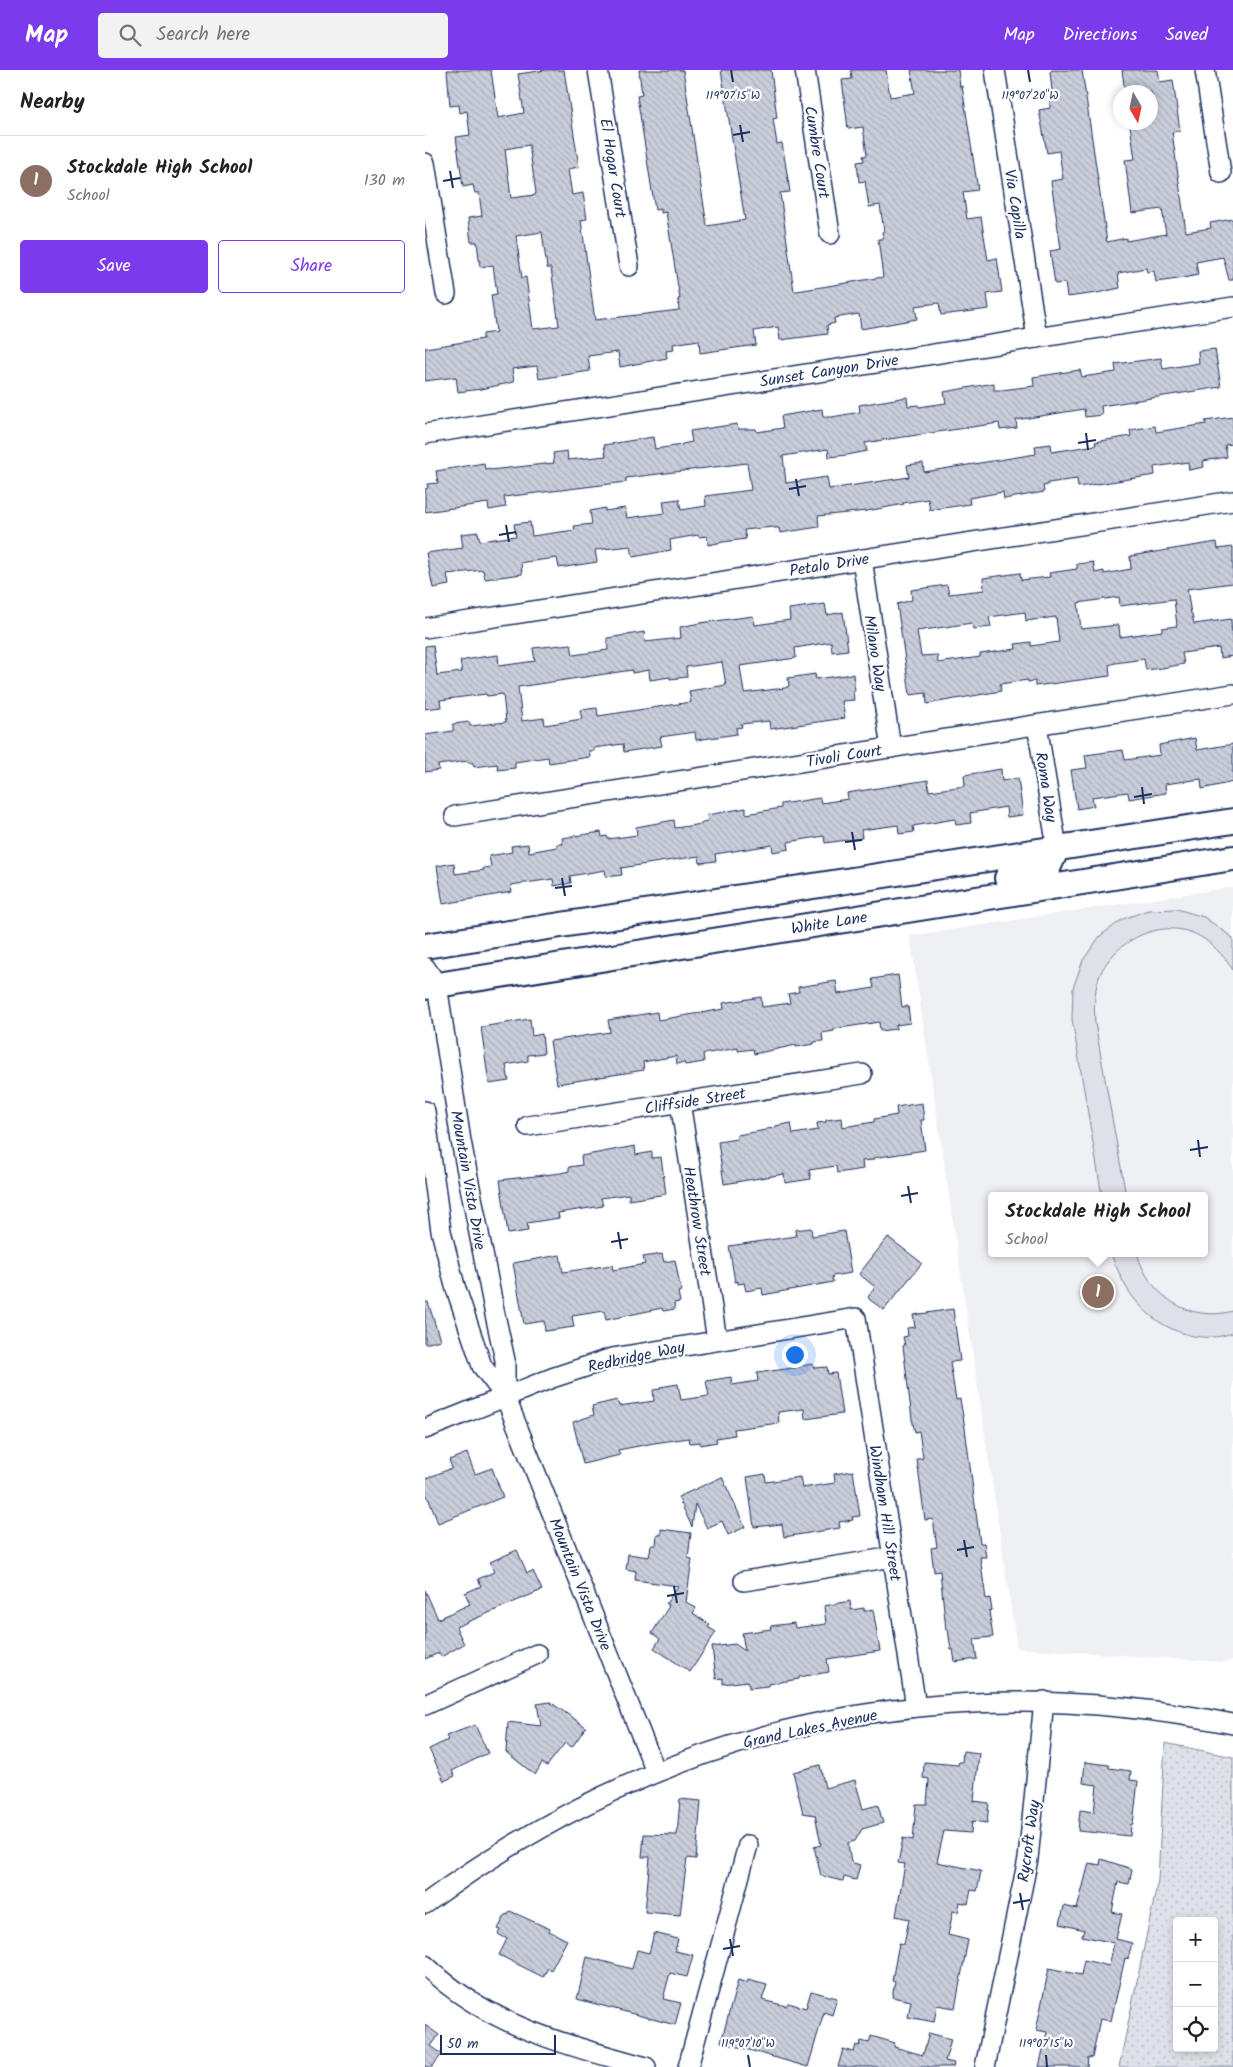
<!DOCTYPE html>
<meta charset="utf-8">
<style>
:root{--surface:#fff;--page:#f2f2f2;--text:#202124;--muted:#757577;--line:#e0e0e0;--accent:#7c3aed}
body{margin:0;font-family:Kalam,sans-serif;background:var(--page);color:var(--text)}
.controls{position:absolute;right:15px;bottom:15px;display:grid;overflow:hidden;border-radius:5px;box-shadow:0 2px 8px #0003}
.controls button{width:45px;height:45px;display:grid;place-items:center;padding:0;border:0;border-bottom:1px solid var(--line);background:var(--surface);color:var(--text);font:25px sans-serif}
.compass{position:absolute;left:688px;top:15px;width:45px;height:45px;border-radius:50%;background:var(--surface);box-shadow:0 2px 8px #0003;rotate:171deg}
.scale{position:absolute;left:15px;bottom:12px;width:116px;box-sizing:border-box;padding-left:5px;border:2px solid #1b2f5e;border-top:0;font-size:14px;line-height:18px;white-space:nowrap;color:#1b2f5e;-webkit-text-stroke:4px #fff;paint-order:stroke}
.you{position:absolute;left:369px;top:1284px;width:18px;height:18px;margin:-12px;border:4px solid #fff;border-radius:50%;background:#1a73e8;box-shadow:0 0 0 8px #1a73e833}
.badge{display:grid;place-items:center;width:32px;height:32px;border-radius:50%;background:var(--accent);color:#fff;font-size:16px;font-weight:700}
.pin{position:absolute;translate:-50% -50%;border:2px solid #fff;box-shadow:0 1px 5px #0006}
.popup{position:absolute;left:563px;top:1122px;width:220px;height:65px;box-sizing:border-box;display:grid;place-content:center;border-radius:5px;background:var(--surface);filter:drop-shadow(0 1px 4px #0005);font-size:16px;white-space:nowrap;color:var(--muted)}
.popup b{font-size:19px;color:var(--text)}
.popup::after{content:'';position:absolute;left:50%;top:100%;margin-left:-10px;border:10px solid transparent;border-top-color:var(--surface)}
.list{margin:0;padding:0;list-style:none}
h2{display:flex;justify-content:space-between;align-items:center;height:65px;margin:0;padding:0 20px;font-size:21px}
h2 small{font-size:16px;font-weight:400;color:var(--muted)}
.list li{display:grid;grid-template-columns:32px 1fr auto;gap:15px;align-items:center;box-sizing:border-box;height:90px;padding:0 20px;border-top:1px solid var(--line)}
.list b{display:block;font-size:19px;white-space:nowrap}
.list p{margin:0;font-size:16px;white-space:nowrap;color:var(--muted)}
.list em{font-size:16px;font-style:normal;color:var(--muted)}
.actions{display:flex;gap:10px;padding:15px 20px}
.actions a{flex:1;padding:11px 0;border:1px solid var(--accent);border-radius:5px;text-align:center;font-size:18px;color:var(--accent)}
.actions .main{background:var(--accent);color:#fff}
.icon{flex:none;width:28px;height:28px;fill:none;stroke:currentColor;stroke-width:2;stroke-linecap:round;stroke-linejoin:round}
.map{position:relative;flex:none;width:808px;height:1997px;overflow:hidden}
header{display:flex;align-items:center;gap:30px;box-sizing:border-box;height:70px;padding:0 25px;background:var(--accent);color:#fff}
header strong{font-size:24px}
nav{display:flex;gap:28px;margin-inline-start:auto;font-size:18px}
.search{width:350px;height:45px;background:var(--page);display:flex;align-items:center;gap:12px;box-sizing:border-box;padding:0 18px;border-radius:5px;color:var(--muted);font-size:19px}
main{display:flex}
aside{flex:1;background:var(--surface)}
.map>svg:first-child{display:block}
.built{fill:#eff0f4;fill-rule:evenodd}
.grass{fill:url(#grass-dots);stroke:#7c88a2;fill-rule:evenodd}
.garden{fill:#dee1e7;stroke:#7c88a2}
.building{fill:url(#building-back-hatch);stroke:#1b2f5e;fill-rule:evenodd}
.lines{fill:none;stroke-linecap:round;stroke-linejoin:round}
.minor-casing{stroke:#1b2f5e;stroke-width:22}
.major-casing{stroke:#1b2f5e;stroke-width:28}
.minor{stroke:#fff;stroke-width:19}
.major{stroke:#fff;stroke-width:24}
.ticks{fill:none;stroke:#1b2f5e;stroke-width:2}
.labels{text-anchor:middle;stroke-width:4.5;stroke-linejoin:round;paint-order:stroke}
.street-label{font-size:16px;fill:#1b2f5e;stroke:#fff}
.ticks-label{font-size:12px;text-anchor:middle;fill:#1b2f5e;stroke:#fff;stroke-width:4.5;stroke-linejoin:round;paint-order:stroke}
</style>
<header>
<strong>Map</strong>
<div class="search"><svg class="icon" aria-label="search" viewBox="0 0 24 24"><circle cx="10" cy="10" r="6"/><path d="M15 15l6 6"/></svg>Search here</div>
<nav><a>Map</a><a>Directions</a><a>Saved</a></nav>
</header>
<main>
<aside>
<h2>Nearby<small></small></h2>
<ul class="list">
<li><span class="badge" style="background:#8d6e63">1</span><div><b>Stockdale High School</b><p>School</p></div><em>130 m</em></li>
</ul>
<div class="actions"><a class="main">Save</a><a>Share</a></div>
</aside>
<div class="map">
<svg width="808" height="1997" viewBox="0 0 808 1997">
<defs>
<pattern id="grass-dots" width="8" height="8" patternUnits="userSpaceOnUse" patternTransform="scale(1.25)"><rect width="8" height="8" fill="#dee1e7"/><path d="M2 2h.1M6 6h.1" fill="none" stroke="#bec1c9" stroke-width="1.8" stroke-linecap="round"/></pattern>
<pattern id="building-back-hatch" width="6" height="6" patternUnits="userSpaceOnUse" patternTransform="scale(1.25)"><rect width="6" height="6" fill="#caceda"/><path d="M-1 5l2 2M0 0l6 6M5-1l2 2" fill="none" stroke="#adb1be"/></pattern>
</defs>
<rect width="100%" height="100%" fill="#fff"/>
<filter id="ink" filterUnits="userSpaceOnUse"><feTurbulence type="fractalNoise" baseFrequency=".02" numOctaves="2"/><feDisplacementMap in="SourceGraphic" scale="10" xChannelSelector="R" yChannelSelector="G"/><feConvolveMatrix kernelMatrix="1 2 1 2 8 2 1 2 1" color-interpolation-filters="sRGB"/></filter>
<g filter="url(#ink)">
<path class="built" d="M808,817V1590L799,1592L592,1578L485,866ZM567,1126H779V1183H567Z"/>
<path class="grass" d="M740,1673L808,1687V1997H694L733,1810ZM752,1851H789V1978H752Z"/>
<g class="garden">
<path d="M752,839L779,847L808,868V900C800,888 792,878 779,869C742,844 690,868 674,907C669,922 669,937 670,953L701,1126H677L647,949L648,918L658,890L675,866L698,849L723,840Z"/>
<path d="M686,1183H712C724,1226 764,1253 808,1241V1263C761,1279 713,1247 695,1205C692,1198 688,1191 686,1183Z"/>
</g>
<g class="building">
<path d="M22,0H66L73,48L99,43L93,4L121,0H139L154,97L143,99L147,125L158,123L162,149L156,150L170,250L254,240L253,229H255L241,142L236,143V139L230,140L212,26L217,25L214,0H258L282,156L320,150L296,0H346L352,48L348,49L352,74L357,73L365,122L355,123L369,221H372L458,207L453,169H458L457,162L459,161L455,135L444,137L440,111L434,112L432,92L439,91L438,86L442,85L438,57L423,59L417,10L427,9L426,0H461L465,27L490,23L486,0H533L535,17L537,16L553,120L538,122L542,149L556,147L563,190L572,188L577,222L562,224L564,239L516,245L514,233L490,236L492,249L436,259L434,244L409,248L410,253L402,255L403,264L355,270L353,257L329,261L331,275L275,283L274,270L248,274L249,280L241,281L242,288L195,297L193,282L163,286L165,301L114,309L112,296L87,299L89,312L56,319L33,322L31,307L0,311V278L58,269V264L71,262L66,225L72,224L68,195L55,197L52,172H46L43,148L57,146L54,123H50L48,115L38,117L31,67L45,65L42,41L35,43L34,35L25,36ZM104,75L111,123L110,125L86,128L80,79ZM117,162L122,198H126L134,256L108,259L101,207L97,208L91,166Z"/>
<polygon points="627,0 657,0 682,172 701,168 701,171 741,164 737,139 707,143 700,90 710,89 705,55 726,52 726,22 700,22 697,0 733,0 735,12 748,10 755,61 747,62 761,162 786,158 785,153 808,149 808,210 804,210 798,187 771,192 773,205 753,209 731,212 729,201 722,202 721,198 693,203 695,218 672,223 642,227 640,213 630,214 625,181 636,179 626,111 638,109 634,81 622,83 614,40 625,38 625,20 627,20 625,2"/>
<polygon points="790,279 796,317 676,336 677,345 660,347 659,339 591,350 592,358 575,360 574,353 458,370 440,373 442,381 422,385 404,387 403,379 358,386 361,413 402,407 404,419 484,407 482,395 498,393 499,402 611,384 610,376 626,374 627,382 671,375 670,372 706,366 705,360 730,356 731,362 781,354 780,351 808,347 808,374 800,375 802,387 778,391 779,397 764,400 763,392 729,397 730,405 653,417 652,409 623,413 623,415 618,416 619,422 579,429 578,422 544,428 545,434 505,440 503,429 478,433 479,434 442,441 393,446 394,457 355,463 354,458 349,458 348,457 319,460 321,469 298,472 283,475 282,466 274,467 273,465 250,469 245,470 246,480 208,487 206,476 170,480 172,492 134,498 132,488 100,492 96,493 97,504 60,509 58,500 22,504 24,515 8,518 1,483 38,478 36,464 53,462 55,471 91,466 89,454 105,452 107,466 150,460 149,456 167,454 165,441 180,438 180,441 200,438 202,448 240,443 238,431 254,429 256,440 281,436 280,426 326,420 322,393 201,408 201,412 79,427 81,437 64,440 63,433 0,442 0,419 3,418 2,414 13,413 11,401 59,393 60,399 65,398 65,400 129,393 128,383 142,381 143,390 181,386 179,375 228,367 230,379 257,375 257,374 267,372 265,361 312,354 313,359 331,359 332,362 358,358 356,346 397,339 398,347 407,347 435,342 434,335 482,327 483,336 493,335 494,337 521,333 519,322 569,313 569,320 576,320 609,316 608,307 655,300 657,307 691,302 690,294 736,288 738,299 774,293 773,281"/>
<path d="M792,472L793,479L808,477V513L762,519L766,544H767L769,554L806,549L808,586L795,588L794,578L757,583L759,594L737,598L721,600L719,589L690,593L684,595L685,606L610,616V611L603,612V610L575,614L576,621L502,634L501,623L485,625L472,534L487,530L486,520L522,515L524,524L559,520L558,508L595,503L596,510L625,507L624,503L652,499V494L668,492L670,503L679,501V504L706,499L705,486ZM694,527L695,536L749,529L752,556L737,558V561L695,567L694,555L656,559L653,533ZM600,542L601,551L631,547L634,572L606,576V572L590,574L591,579L555,584V587L513,593L512,585L496,586L492,561L547,553L548,559L566,557L564,547Z"/>
<path d="M400,534L402,545L418,542L423,580L407,582L406,572L370,578L371,588L315,596L319,623L360,618L364,616L363,608L390,604L391,609L428,604L430,621H428L429,630L417,631L420,648L345,659L344,651L316,654L317,657L311,658L312,664L271,670L270,662L235,667L237,676L199,682L198,674L169,678V681H164L165,687L124,693L123,687L90,692V698L73,700L72,694L49,697L48,693H43V691L13,695L14,700L0,702V665L28,661V654L44,652L45,656L81,652L78,624L62,626L61,624L15,630L16,637L0,639V576L8,575L12,605L37,602L35,591L57,587L73,585L74,596L110,591L108,578L146,574L148,585L183,580L182,568L202,565L219,562L220,572L256,568L255,557L275,553L328,546L330,555L365,550L364,539ZM297,592L301,615L264,621L266,632L173,646L172,638L155,640L157,649L120,655L119,648L97,651L93,617L207,600V603L224,600L225,610L245,607V609L262,607L261,597Z"/>
<polygon points="770,668 772,680 808,674 808,712 777,719 776,709 740,714 741,723 704,729 703,722 667,727 669,736 652,739 646,700 662,698 660,685 698,680 700,690 735,685 734,675"/>
<polygon points="576,699 577,711 593,708 598,745 582,747 581,737 545,743 546,753 531,755 530,749 488,756 489,762 474,764 473,755 436,760 437,768 400,773 399,766 363,772 364,779 348,782 347,775 290,784 291,791 275,793 274,786 196,798 197,805 181,807 180,800 145,806 146,813 129,816 128,809 86,815 87,822 18,834 12,796 29,793 30,804 59,800 58,798 66,797 64,786 87,782 86,776 103,774 104,782 132,777 132,774 138,774 137,768 176,762 177,767 182,766 183,769 212,765 211,757 249,750 250,758 277,754 277,752 283,751 282,745 304,741 321,738 321,744 356,738 356,734 395,728 396,733 423,729 422,723 503,710 504,721 540,716 539,705"/>
<polygon points="473,905 477,937 483,936 485,953 471,955 471,959 455,961 454,952 409,959 409,961 397,963 398,971 389,972 389,974 371,977 371,975 329,984 328,979 313,981 313,978 278,984 279,992 260,995 259,992 252,994 251,986 218,992 219,1000 132,1014 125,971 185,962 183,950 232,942 233,950 299,939 298,933 336,927 337,937 365,933 363,924 374,922 373,917 411,911 413,924 449,918 447,909"/>
<polygon points="105,949 107,966 117,964 119,983 103,985 103,991 81,995 84,1011 64,1014 56,957"/>
<polygon points="497,1033 499,1050 496,1050 500,1080 448,1088 448,1090 437,1091 438,1099 412,1103 411,1096 384,1100 386,1109 360,1113 359,1104 299,1114 293,1072 312,1069 312,1065 341,1060 341,1059 350,1058 350,1056 366,1053 368,1064 393,1060 392,1053 401,1052 401,1050 417,1048 418,1057 449,1052 449,1049 472,1045 471,1037"/>
<polygon points="210,1076 211,1085 227,1082 227,1088 236,1087 241,1124 204,1130 204,1124 176,1128 178,1136 133,1143 134,1148 102,1153 103,1161 83,1164 75,1110 136,1103 144,1101 144,1097 157,1095 156,1086"/>
<polygon points="386,1158 387,1166 419,1161 426,1203 407,1206 408,1212 338,1225 337,1218 321,1221 319,1213 313,1214 313,1211 310,1212 304,1176 371,1166 370,1160"/>
<polygon points="463,1167 497,1193 459,1240 445,1230 443,1227 450,1217 434,1204"/>
<polygon points="237,1184 239,1192 250,1190 256,1221 253,1222 255,1232 249,1233 250,1239 238,1241 237,1238 181,1250 179,1241 147,1246 149,1257 120,1261 119,1251 99,1254 88,1193 135,1185 138,1202 187,1195 188,1200 220,1194 218,1187"/>
<polygon points="0,1232 3,1232 15,1270 0,1274"/>
<polygon points="528,1239 535,1291 525,1292 531,1330 535,1329 540,1358 555,1473 559,1473 561,1487 555,1487 561,1529 565,1528 567,1540 564,1541 568,1567 549,1569 552,1589 530,1592 528,1579 526,1580 523,1559 521,1560 515,1501 509,1502 506,1478 512,1477 508,1449 500,1450 493,1398 492,1389 498,1388 494,1361 490,1362 487,1349 478,1276 480,1275 478,1267 483,1266 482,1258 490,1257 488,1245"/>
<polygon points="388,1294 389,1298 402,1297 403,1304 411,1303 417,1344 380,1349 379,1339 353,1342 354,1353 309,1359 310,1365 291,1368 292,1372 275,1375 275,1372 265,1373 264,1368 229,1373 193,1380 195,1385 158,1394 148,1352 169,1345 167,1336 192,1330 194,1336 229,1331 228,1320 235,1319 235,1317 253,1314 256,1330 284,1326 281,1311 306,1307 307,1315 333,1311 332,1303 375,1297 375,1296"/>
<polygon points="42,1383 50,1404 67,1398 78,1427 13,1453 0,1420 0,1409 27,1398 24,1390"/>
<polygon points="428,1401 435,1446 427,1447 428,1450 414,1452 415,1458 359,1467 357,1454 329,1457 322,1407 340,1404 341,1412 375,1407 377,1418 410,1413 409,1404"/>
<polygon points="297,1407 320,1457 303,1465 297,1451 282,1458 270,1434 267,1457 253,1427"/>
<polygon points="236,1459 266,1463 263,1488 267,1489 261,1532 271,1538 268,1543 285,1555 283,1557 291,1562 265,1602 229,1578 235,1569 227,1563 244,1536 241,1534 253,1516 210,1510 211,1501 201,1499 203,1484 224,1487 226,1475 231,1475 232,1464 236,1465"/>
<polygon points="92,1480 102,1503 108,1501 117,1520 31,1557 39,1574 16,1587 14,1583 0,1589 0,1520 13,1549 45,1534 40,1523 56,1516 53,1509 69,1502 65,1492"/>
<polygon points="425,1531 426,1540 439,1538 439,1541 448,1539 455,1581 402,1589 404,1602 374,1607 374,1609 343,1614 343,1616 324,1618 323,1611 298,1614 298,1608 291,1609 287,1577 310,1574 320,1581 317,1563 346,1559 345,1556 362,1554 369,1553 370,1558 401,1554 399,1536"/>
<polygon points="125,1632 161,1657 147,1677 140,1673 122,1696 117,1693 110,1705 81,1682 83,1652 116,1656 112,1634"/>
<polygon points="50,1655 63,1683 27,1701 30,1706 19,1711 4,1679 23,1670 21,1666"/>
<polygon points="538,1681 554,1683 549,1731 564,1733 562,1753 547,1751 546,1763 519,1761 512,1792 556,1801 552,1821 546,1820 543,1834 535,1832 533,1842 528,1841 523,1865 543,1870 530,1938 512,1935 509,1952 483,1947 486,1931 467,1927 470,1912 467,1911 474,1873 479,1874 484,1849 471,1846 480,1794 473,1793 478,1768 488,1770 491,1734 502,1734 504,1709 498,1708 499,1692 533,1695 534,1692 537,1692"/>
<polygon points="660,1692 684,1695 684,1698 706,1701 705,1710 713,1711 708,1754 706,1754 705,1766 653,1761 655,1740 669,1742 672,1715 658,1713"/>
<polygon points="395,1695 400,1718 430,1710 438,1739 453,1735 458,1753 437,1759 430,1771 423,1773 426,1792 435,1795 431,1810 419,1807 418,1811 396,1806 389,1777 396,1775 390,1745 378,1743 368,1702"/>
<polygon points="255,1729 276,1731 271,1789 262,1788 255,1845 220,1842 225,1787 217,1787 219,1764 252,1765"/>
<polygon points="676,1789 707,1799 704,1814 693,1812 687,1842 697,1844 691,1869 707,1873 703,1889 700,1888 686,1951 675,1949 667,1988 663,1987 662,1997 614,1997 622,1962 611,1960 624,1898 656,1905 659,1890 684,1896 689,1873 657,1866 659,1860 635,1854 639,1836 652,1839 664,1793 675,1795"/>
<polygon points="85,1841 125,1859 124,1861 142,1870 126,1900 123,1898 118,1907 74,1885 82,1869 73,1864 75,1860 73,1859 81,1844 83,1845"/>
<polygon points="229,1863 253,1869 250,1881 268,1885 262,1907 245,1903 238,1929 256,1933 250,1955 152,1929 162,1887 207,1899 212,1880 224,1883"/>
<polygon points="313,1910 322,1913 323,1910 342,1915 337,1930 361,1936 363,1933 381,1938 386,1921 412,1928 407,1945 399,1942 383,1997 296,1972"/>
<polygon points="0,1955 14,1965 6,1976 17,1984 7,1997 0,1997"/>
<polygon points="504,1963 526,1969 520,1991 529,1993 528,1997 413,1997 418,1979 429,1982 431,1975 435,1976 436,1971 444,1973 446,1966 470,1973 469,1977 498,1985"/>
</g>
<g class="lines">
<defs>
<g id="minor">
<polyline points="173,0 204,196"/>
<polyline points="380,0 405,164"/>
<polyline points="570,0 612,268"/>
<polyline points="780,0 796,103"/>
<polyline points="0,93 21,224"/>
<polyline points="0,364 808,237"/>
<polyline points="437,489 466,678"/>
<polyline points="0,558 808,431"/>
<polyline points="612,655 632,778"/>
<polyline points="30,746 808,624"/>
<polyline points="0,897 12,915 36,1071 69,1240 80,1290 80,1326"/>
<polyline points="255,1032 292,1270"/>
<polyline points="0,1041 16,1161 30,1216 57,1296 80,1326 231,1702"/>
<polyline points="103,1056 437,1004"/>
<polyline points="0,1359 127,1308 187,1288 431,1248 491,1637"/>
<polyline points="319,1511 468,1487"/>
<polyline points="0,1635 112,1584"/>
<path d="M0,1834C242,1655 513,1595 808,1654"/>
<path d="M0,1895C63,1956 139,1974 221,1997"/>
<polyline points="263,1997 323,1775"/>
<polyline points="560,1997 603,1789 619,1631"/>
</g>
<g id="major">
<polyline points="582,808 610,803 623,798 632,778"/>
<polyline points="0,876 808,751"/>
<polyline points="0,917 808,788"/>
</g>
</defs>
<use href="#minor" class="minor-casing"/>
<use href="#major" class="major-casing"/>
<use href="#minor" class="minor"/>
<use href="#major" class="major"/>
</g>
</g>
<path class="ticks" d="M306,0L308,12M603,0L605,12M315,55L318,72M308,65L325,62M25,101L28,118M18,111L35,108M661,363L663,380M653,373L671,370M371,409L374,426M364,419L381,416M81,455L84,472M74,465L91,462M717,717L719,734M709,727L727,724M427,762L430,780M420,772L437,770M137,808L140,826M130,818L147,816M773,1070L775,1087M765,1080L783,1077M483,1116L486,1133M476,1126L493,1123M193,1162L196,1179M186,1172L203,1169M539,1470L542,1487M532,1480L549,1477M249,1516L252,1533M242,1526L259,1523M595,1823L598,1840M588,1833L605,1830M305,1869L308,1886M298,1879L315,1876M323,1985L325,1997M621,1985L622,1997"/>
<g class="labels">
<g class="street-label">
<text transform="translate(393 82) rotate(81)" y="6">Cumbre Court</text>
<text transform="translate(189 98) rotate(81)" y="6">El Hogar Court</text>
<text transform="translate(591 134) rotate(81)" y="6">Via Capilla</text>
<text transform="translate(404 300) rotate(-9)" y="6">Sunset Canyon Drive</text>
<text transform="translate(404 494) rotate(-9)" y="6">Petalo Drive</text>
<text transform="translate(451 583) rotate(81)" y="6">Milano Way</text>
<text transform="translate(419 685) rotate(-9)" y="6">Tivoli Court</text>
<text transform="translate(622 717) rotate(81)" y="6">Roma Way</text>
<text transform="translate(404 852) rotate(-9)" y="6">White Lane</text>
<text transform="translate(270 1030) rotate(-9)" y="6">Cliffside Street</text>
<text transform="translate(44 1110) rotate(80)" y="6">Mountain Vista Drive</text>
<text transform="translate(273 1151) rotate(81)" y="6">Heathrow Street</text>
<text transform="translate(211 1286) rotate(-12)" y="6">Redbridge Way</text>
<text transform="translate(461 1443) rotate(81)" y="6">Windham Hill Street</text>
<text transform="translate(156 1514) rotate(68)" y="6">Mountain Vista Drive</text>
<text transform="translate(385 1658) rotate(-12)" y="6">Grand Lakes Avenue</text>
<text transform="translate(603 1771) rotate(-82)" y="6">Rycroft Way</text>
</g>
</g>
<g class="ticks-label">
<text x="605" y="29">119°07'20"W</text>
<text x="308" y="29">119°07'15"W</text>
<text x="323" y="1977">119°07'10"W</text>
<text x="621" y="1977">119°07'15"W</text>
</g>
</svg>
<div class="controls">
<button>+</button>
<button>−</button>
<button><svg class="icon" aria-label="locate" viewBox="0 0 24 24"><circle cx="12" cy="12" r="6"/><path d="M12 2v4M12 18v4M2 12h4M18 12h4"/></svg></button>
</div>
<svg class="compass" viewBox="-18 -18 36 36"><path d="M0-13l5 13h-10z" fill="#e53935"/><path d="M0 13l5-13h-10z" fill="#757577"/></svg>
<div class="scale">50 m</div>
<div class="you"></div>
<div class="pin badge" style="left:673px;top:1222px;background:#8d6e63">1</div>
<div class="popup"><b>Stockdale High School</b>School</div>
</div>
</main>
